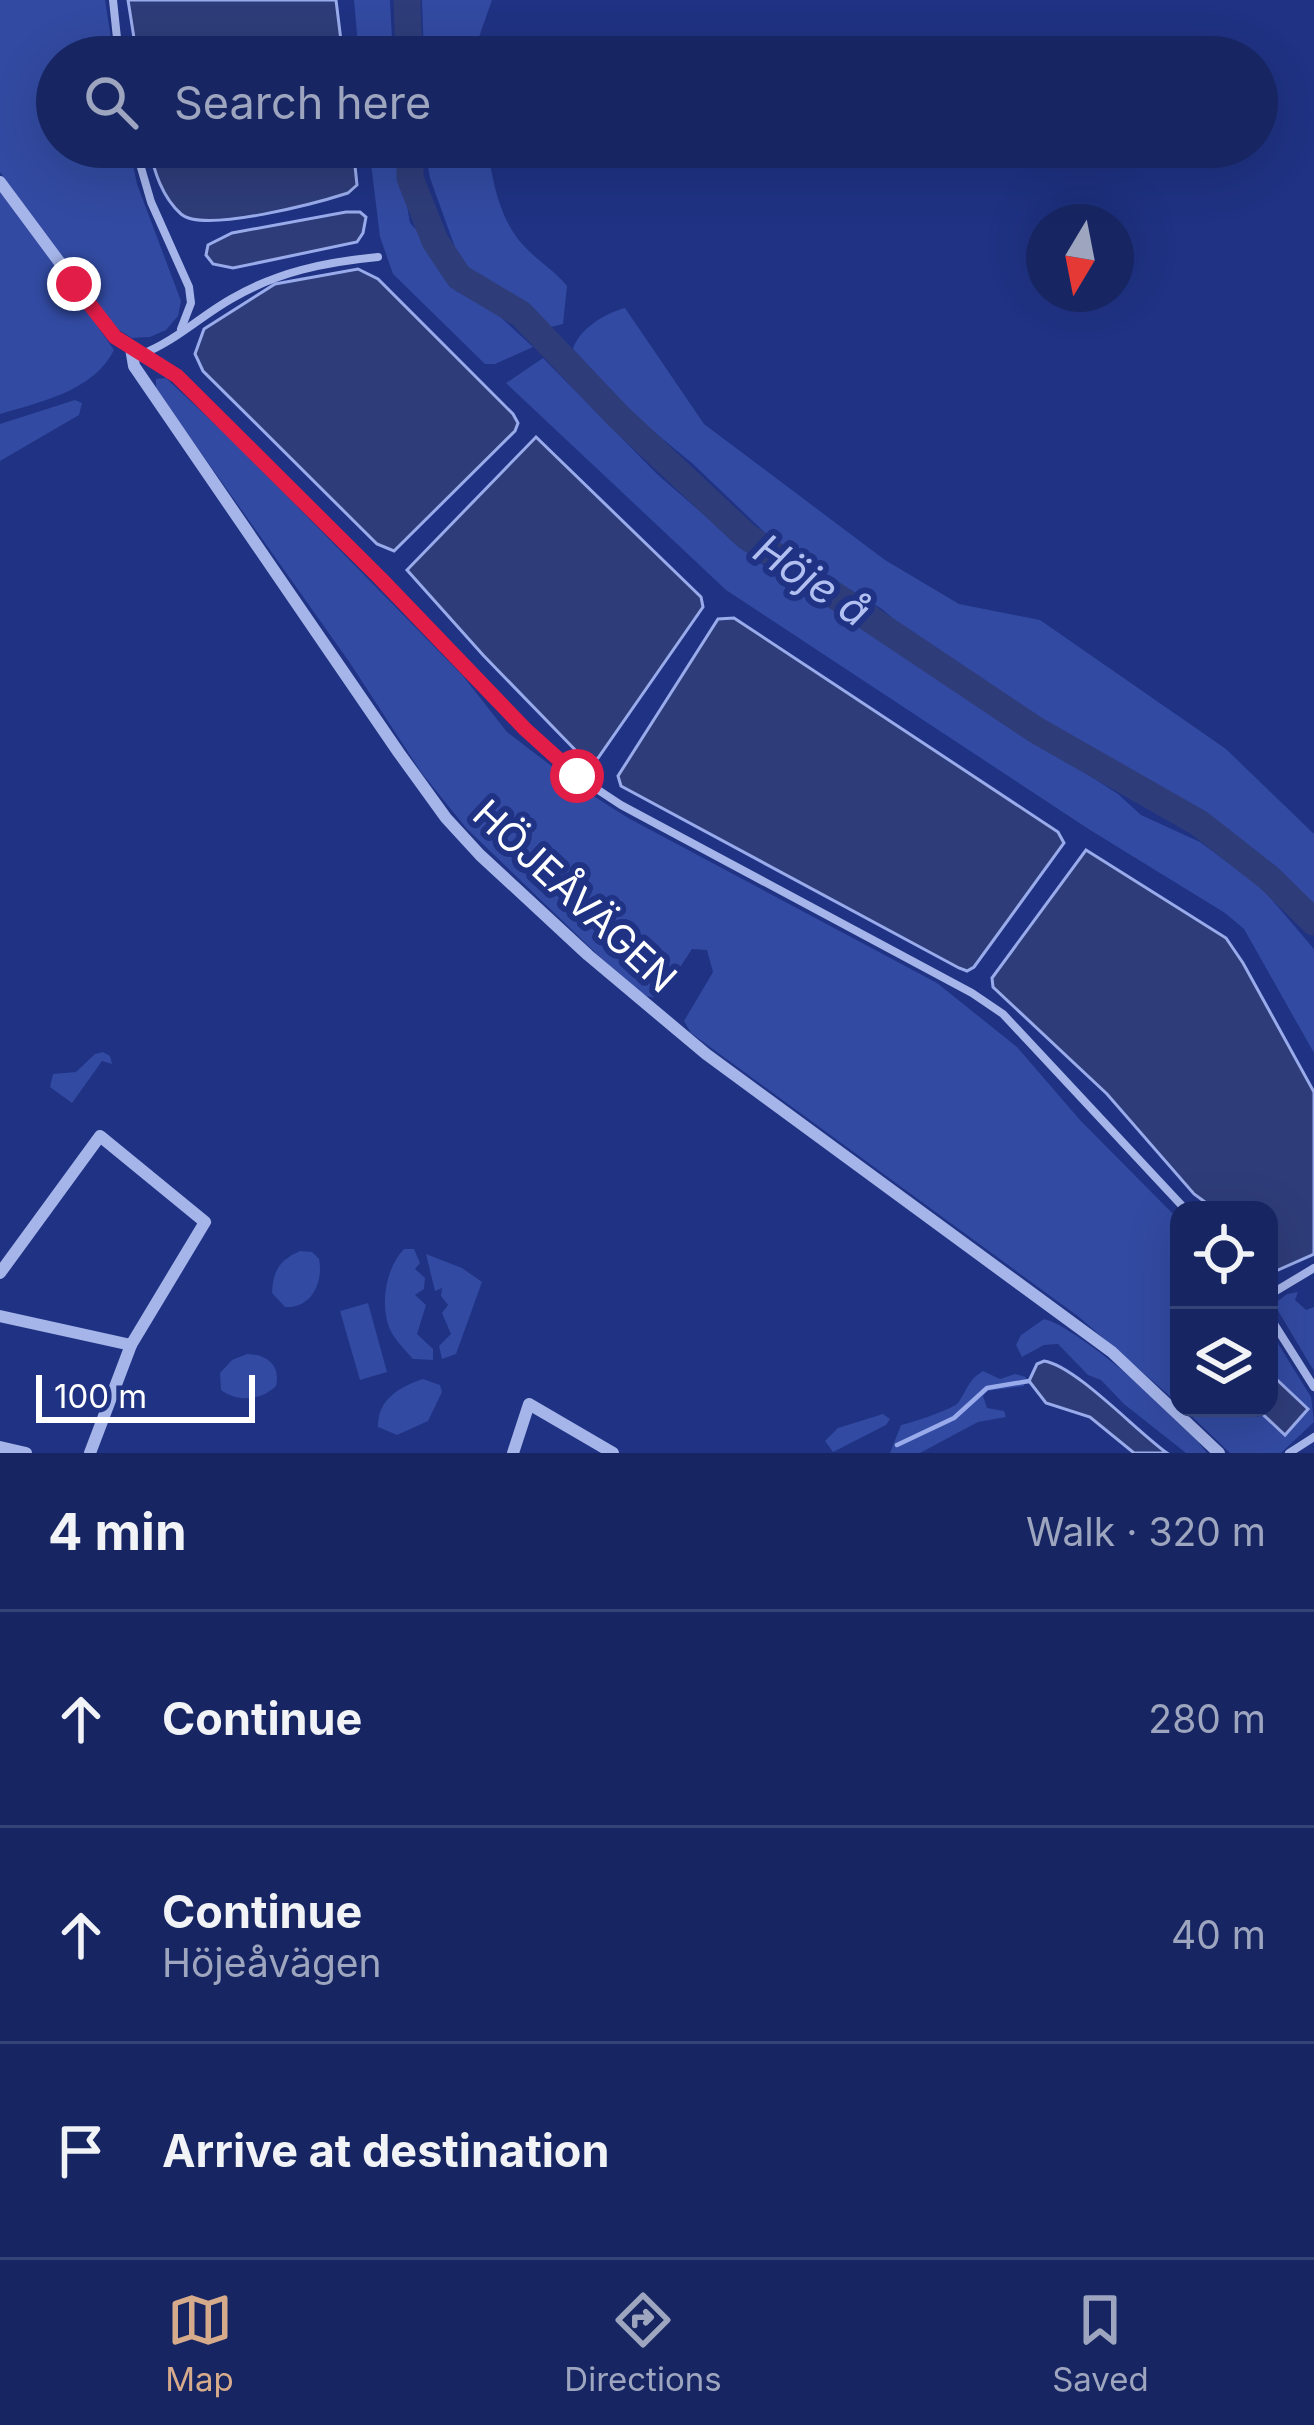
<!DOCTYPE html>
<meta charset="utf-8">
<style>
:root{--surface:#172662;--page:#202e68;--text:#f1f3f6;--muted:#9ea5be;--line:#364377;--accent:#d6ab8b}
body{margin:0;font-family:Inter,sans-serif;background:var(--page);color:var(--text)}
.controls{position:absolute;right:36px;bottom:36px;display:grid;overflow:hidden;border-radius:24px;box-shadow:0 12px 48px #0002}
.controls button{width:108px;height:108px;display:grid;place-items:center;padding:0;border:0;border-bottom:3px solid var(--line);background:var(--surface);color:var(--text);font:60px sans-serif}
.compass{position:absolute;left:1026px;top:204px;width:108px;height:108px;border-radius:50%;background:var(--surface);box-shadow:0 12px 48px #0002;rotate:190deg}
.scale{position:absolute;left:36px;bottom:30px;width:219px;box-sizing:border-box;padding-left:12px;border:6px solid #fff;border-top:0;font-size:33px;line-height:42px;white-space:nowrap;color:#fff;-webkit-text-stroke:9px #1f3283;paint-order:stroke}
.stop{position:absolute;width:36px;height:36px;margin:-27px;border:9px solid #e11d48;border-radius:50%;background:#fff}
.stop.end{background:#e11d48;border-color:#fff;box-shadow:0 3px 12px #0008}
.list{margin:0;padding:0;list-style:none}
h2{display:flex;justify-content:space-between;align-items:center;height:156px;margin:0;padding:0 48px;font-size:51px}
h2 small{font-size:39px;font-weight:400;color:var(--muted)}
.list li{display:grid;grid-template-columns:78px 1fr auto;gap:36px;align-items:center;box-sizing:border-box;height:216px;padding:0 48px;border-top:3px solid var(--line)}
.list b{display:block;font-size:45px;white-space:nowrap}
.list p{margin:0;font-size:39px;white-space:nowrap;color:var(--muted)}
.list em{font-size:39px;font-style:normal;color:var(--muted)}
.icon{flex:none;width:66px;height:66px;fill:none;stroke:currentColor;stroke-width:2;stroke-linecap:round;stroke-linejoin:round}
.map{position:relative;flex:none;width:1314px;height:1453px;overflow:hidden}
.search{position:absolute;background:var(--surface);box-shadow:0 12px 48px #0002;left:36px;right:36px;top:36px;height:132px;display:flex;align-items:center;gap:30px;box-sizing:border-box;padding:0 42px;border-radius:66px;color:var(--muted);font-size:45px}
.sheet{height:804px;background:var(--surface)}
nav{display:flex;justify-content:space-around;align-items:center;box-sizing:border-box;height:168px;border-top:3px solid var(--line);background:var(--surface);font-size:33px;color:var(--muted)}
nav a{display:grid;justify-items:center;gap:6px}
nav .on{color:var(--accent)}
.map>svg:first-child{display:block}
.green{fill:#324aa1}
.water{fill:#2e3c79;stroke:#99abeb;stroke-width:3}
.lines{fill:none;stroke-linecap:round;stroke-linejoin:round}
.stream{stroke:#99abeb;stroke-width:4.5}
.river{stroke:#2e3c79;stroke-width:27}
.lane{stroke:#a5b4e9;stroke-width:8}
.street{stroke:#a5b4e9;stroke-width:12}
.route{stroke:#e11d48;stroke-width:15}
.labels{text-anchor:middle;stroke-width:12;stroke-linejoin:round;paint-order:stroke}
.street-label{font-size:39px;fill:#fff;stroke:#1f3283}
.water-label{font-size:42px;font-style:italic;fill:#b1bff1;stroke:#1f3283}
</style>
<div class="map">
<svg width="1314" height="1453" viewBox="0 0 1314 1453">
<rect width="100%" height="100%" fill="#1f3283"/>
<g class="green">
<polygon points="0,0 105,0 111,38 106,57 57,57 57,147 129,147 137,184 181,301 178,316 166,330 150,337 132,338 119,330 80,282 0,172"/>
<polygon points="354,0 390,0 393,57 359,57"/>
<polygon points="422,0 492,0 472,57 424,57"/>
<polygon points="369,147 397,147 410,223 426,240 441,269 456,291 495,312 533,347 495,364 485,364 393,274 380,237"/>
<path d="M424,147H487C493,181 499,220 524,246C538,261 554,270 567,286L563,324L551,327L525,303L465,275L430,178Z"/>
<path d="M0,187L114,350C94,391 40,402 0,414Z"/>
<path d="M625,308L704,424L885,560L959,604L1040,620L1226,749L1314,834V911L1215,821L1070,740L921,643L882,609L780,547L693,464L636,417L573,349C579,329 605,313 625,308Z"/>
<polygon points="543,358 657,474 757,561 1118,794 1141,815 1200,842 1261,887 1314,949 1314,1053 1244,929 1225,913 1090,830 726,590 506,383"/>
<polygon points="166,378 237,445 463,676 507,732 579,787 630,819 937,983 1017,1047 1080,1120 1179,1220 1179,1404 1079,1317 691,1033 684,1021 713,972 707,950 692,949 660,998 646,996 627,983 466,828 421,772 350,663 170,409 156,388 156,379"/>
<polygon points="75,400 82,403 79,415 0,461 0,424"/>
<polygon points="103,1052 110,1056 112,1064 102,1061 72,1103 50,1087 53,1074 76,1072 95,1054"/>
<path d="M404,1249H414L420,1263L415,1269L425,1278L424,1289L415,1295L426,1305L417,1334L433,1349V1360L413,1359C405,1350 393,1338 389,1327C380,1302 386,1268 404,1249Z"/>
<path d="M300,1251L312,1252L319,1259C324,1282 311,1309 285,1307L272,1293C273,1270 280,1260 300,1251Z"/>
<polygon points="426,1254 462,1268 482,1282 456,1354 442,1359 439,1346 451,1334 442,1313 448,1305 441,1296 442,1288 435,1291"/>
<polygon points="1298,1292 1295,1300 1306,1310 1314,1307 1314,1371 1274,1304 1287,1294"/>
<polygon points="368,1303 387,1372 360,1380 340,1311"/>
<path d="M1044,1319C1077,1326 1188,1423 1207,1453H1186L1124,1404L1101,1380L1088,1375L1058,1344L1044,1345L1022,1357L1016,1345L1021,1335Z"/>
<polygon points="1269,1329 1311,1397 1314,1422 1281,1453 1230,1453 1183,1408 1256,1408 1286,1435 1273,1376 1269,1381"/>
<path d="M247,1354C266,1354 281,1365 276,1386C262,1400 238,1403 221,1390L220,1373L232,1360Z"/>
<path d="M983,1371L1000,1379L1015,1374L1026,1377L1024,1386L987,1391L983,1396L987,1408L1004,1411L1006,1417L978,1422L920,1453H890L901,1425C911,1423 953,1409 958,1403C968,1389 968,1380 983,1371Z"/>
<path d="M423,1379L440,1385L442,1392L428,1421L397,1435L378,1427C377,1400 399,1387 423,1379Z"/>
<polygon points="883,1414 890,1419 886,1425 833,1452 825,1441 838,1428"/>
</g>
<g class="water">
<polygon points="128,0 336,0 343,57 137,57"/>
<path d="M149,147H353L357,185L348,193C320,202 204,234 181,214C162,197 154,171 149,147Z"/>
<polygon points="346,212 360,212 366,217 363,233 357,242 233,268 213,264 206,255 208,245 232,233"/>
<polygon points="358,269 378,279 513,414 518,423 515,431 394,551 377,544 203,371 195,354 204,329 275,284"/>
<polygon points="536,437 701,597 703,607 598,758 592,761 584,759 483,655 407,570"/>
<polygon points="734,618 1058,832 1064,843 974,967 967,971 959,968 621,786 618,776 718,619"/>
<polygon points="1086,850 1226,938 1243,963 1314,1092 1314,1254 1269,1274 1269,1210 1216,1210 1194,1194 1107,1094 993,987 992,978"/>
<path d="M1044,1361C1076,1366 1136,1431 1167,1453H1134L1090,1417L1046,1403L1029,1381L1037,1364Z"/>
<polygon points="1273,1376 1308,1409 1285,1435 1256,1408 1269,1408 1269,1381"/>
</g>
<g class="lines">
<polyline class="stream" points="897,1445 954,1418 987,1388 1029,1381"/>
<g class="river">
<polyline points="407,0 409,57"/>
<polyline points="410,147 410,178 435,241 459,277 521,314 618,416 746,536 1036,730 1199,823 1268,877 1314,922"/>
</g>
<g class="lane">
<polyline points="113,0 119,57"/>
<polyline points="135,147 151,202 189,287 191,303 181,329"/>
<polyline points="133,349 177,376 525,729 577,776 621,805 972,993 1003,1014 1186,1210"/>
<path d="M142,354C174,342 201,316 231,299C277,272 325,262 378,257"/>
<polyline points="1269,1295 1314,1268"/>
<polyline points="1269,1316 1314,1387"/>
<polyline points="1289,1453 1314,1437"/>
</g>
<g class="street">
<polyline points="0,182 115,337 131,348 134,366 399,753 446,818 480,855 588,955 706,1054 1112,1352 1219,1453"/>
<polyline points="0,1273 100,1136 205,1222 131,1345 90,1453"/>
<polyline points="0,1316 131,1345"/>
<polyline points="0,1447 26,1453"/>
<polyline points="513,1453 529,1404 613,1453"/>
</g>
</g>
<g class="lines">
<polyline class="route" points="74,284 115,337 177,376 380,578 525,729 577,776"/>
</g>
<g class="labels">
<g class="street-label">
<text transform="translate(575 896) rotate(43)" y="14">HÖJEÅVÄGEN</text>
</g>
<g class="water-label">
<text transform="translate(812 580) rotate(34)" y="15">Höje å</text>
</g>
</g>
</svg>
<div class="controls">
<button><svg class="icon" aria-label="locate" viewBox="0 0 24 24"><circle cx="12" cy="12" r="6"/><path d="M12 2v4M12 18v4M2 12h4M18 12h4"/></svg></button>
<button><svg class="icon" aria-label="layers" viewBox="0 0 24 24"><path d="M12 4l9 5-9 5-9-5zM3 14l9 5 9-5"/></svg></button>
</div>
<svg class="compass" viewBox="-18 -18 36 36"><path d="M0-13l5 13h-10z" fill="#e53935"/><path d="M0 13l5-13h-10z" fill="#9ea5be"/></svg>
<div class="scale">100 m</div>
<div class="stop" style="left:577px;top:776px"></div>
<div class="stop end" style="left:74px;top:284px"></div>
<div class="search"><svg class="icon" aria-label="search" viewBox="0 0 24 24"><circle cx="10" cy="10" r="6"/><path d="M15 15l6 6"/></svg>Search here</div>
</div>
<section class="sheet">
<h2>4 min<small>Walk · 320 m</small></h2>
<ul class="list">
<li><svg class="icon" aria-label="ahead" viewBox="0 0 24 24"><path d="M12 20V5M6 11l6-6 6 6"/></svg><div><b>Continue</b></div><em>280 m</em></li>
<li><svg class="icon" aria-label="ahead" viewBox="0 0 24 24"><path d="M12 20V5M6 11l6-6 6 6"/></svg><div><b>Continue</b><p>Höjeåvägen</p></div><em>40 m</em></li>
<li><svg class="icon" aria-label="arrive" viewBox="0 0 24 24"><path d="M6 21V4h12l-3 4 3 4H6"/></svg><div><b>Arrive at destination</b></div></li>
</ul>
</section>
<nav>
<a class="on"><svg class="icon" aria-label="map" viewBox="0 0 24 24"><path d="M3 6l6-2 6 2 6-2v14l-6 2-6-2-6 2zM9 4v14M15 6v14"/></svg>Map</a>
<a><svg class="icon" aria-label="directions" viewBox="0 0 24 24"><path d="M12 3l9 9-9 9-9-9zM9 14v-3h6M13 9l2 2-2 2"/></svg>Directions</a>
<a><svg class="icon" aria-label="saved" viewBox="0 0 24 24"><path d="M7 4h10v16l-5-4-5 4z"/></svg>Saved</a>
</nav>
